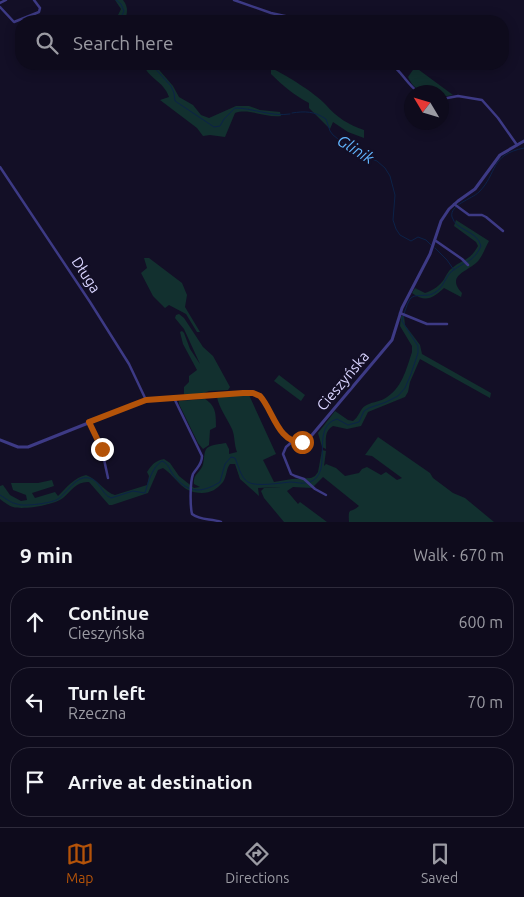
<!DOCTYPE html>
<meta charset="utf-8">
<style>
:root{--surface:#0e0b1c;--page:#171425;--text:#f1f3f6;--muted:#9b9ba3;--line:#2e2b3b;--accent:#b45309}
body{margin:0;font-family:Ubuntu,sans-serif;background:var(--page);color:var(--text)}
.compass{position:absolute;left:404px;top:85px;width:45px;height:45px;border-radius:50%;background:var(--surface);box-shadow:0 2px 12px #0003;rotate:308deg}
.stop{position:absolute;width:15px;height:15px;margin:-11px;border:4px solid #b45309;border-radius:50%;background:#fff}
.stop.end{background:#b45309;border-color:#fff;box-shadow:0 1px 5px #0008}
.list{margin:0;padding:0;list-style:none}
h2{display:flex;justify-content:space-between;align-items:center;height:65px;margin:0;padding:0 20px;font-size:21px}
h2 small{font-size:16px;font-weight:400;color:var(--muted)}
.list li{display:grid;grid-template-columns:32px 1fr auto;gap:15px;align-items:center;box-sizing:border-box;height:70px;margin:0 10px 10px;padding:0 10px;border:1px solid var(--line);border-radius:20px}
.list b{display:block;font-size:19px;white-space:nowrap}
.list p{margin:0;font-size:16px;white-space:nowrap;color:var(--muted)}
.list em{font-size:16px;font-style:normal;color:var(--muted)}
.icon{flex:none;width:28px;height:28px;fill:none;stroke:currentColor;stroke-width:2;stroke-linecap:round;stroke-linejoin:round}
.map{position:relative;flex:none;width:524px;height:522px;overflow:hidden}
.search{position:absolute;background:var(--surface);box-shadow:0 2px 12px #0003;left:15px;right:15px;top:15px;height:55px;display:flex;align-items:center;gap:12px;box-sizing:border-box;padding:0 18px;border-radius:20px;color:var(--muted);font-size:19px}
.sheet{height:305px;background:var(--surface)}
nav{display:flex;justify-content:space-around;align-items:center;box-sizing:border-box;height:70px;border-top:1px solid var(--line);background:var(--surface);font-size:14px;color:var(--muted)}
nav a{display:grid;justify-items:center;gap:2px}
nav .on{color:var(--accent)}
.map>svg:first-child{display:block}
.green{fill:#12302f}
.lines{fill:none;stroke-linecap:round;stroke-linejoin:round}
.stream{stroke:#0c2248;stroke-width:1}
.minor{stroke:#3d3a85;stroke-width:2.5}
.tertiary{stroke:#3d3a85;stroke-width:3}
.route{stroke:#b45309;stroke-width:6}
.labels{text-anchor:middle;stroke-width:4.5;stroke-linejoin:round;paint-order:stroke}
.street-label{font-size:15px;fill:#d9d4ff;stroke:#130f26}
.water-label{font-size:16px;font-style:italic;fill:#62b6ff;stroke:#130f26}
</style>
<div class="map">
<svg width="524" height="522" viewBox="0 0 524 522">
<rect width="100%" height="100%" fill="#130f26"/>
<g class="green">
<path d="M115,0H123C129,8 127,13 125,21H115L121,9Z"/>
<path d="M144,64H154L173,86L179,97L193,105L201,115L209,118L236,106H249L260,110L280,112L281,116C266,118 249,108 235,113L225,137L210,135L203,136L197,128L160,100L169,97C164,81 146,77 144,64Z"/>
<path d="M415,67L453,95L442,97V92C425,92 416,94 408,77Z"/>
<path d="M271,68C286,75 315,93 326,105C336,117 349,125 364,130V138L348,132L333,122L330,129L309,108V103C294,95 283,86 271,74Z"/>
<path d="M456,220L489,241C485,248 482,258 476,263C466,272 446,276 462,293L461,297L444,288C433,298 426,303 412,293L415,288L425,293C431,291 438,287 442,282C445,279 447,272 451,269C462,259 469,262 478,246L476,242L454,226Z"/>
<polygon points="144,258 149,258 182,283 187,295 185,307 200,332 197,332 186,314 169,305 165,308 153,296 141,273 147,268"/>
<polygon points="179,314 184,318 203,347 213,356 230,387 228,390 209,391 202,394 184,394 184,387 189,382 189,376 197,370 183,344 180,332 182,331 184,333 190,349 200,364 184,329 175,318 176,315"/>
<path d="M401,316H404L405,325L420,345L422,354L491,393L490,398L420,359L410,382L408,392L405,397L368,412L361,426L347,429L333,426C324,431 326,440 326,449L322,447L318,433L335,411L348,420L353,421C359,417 360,409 365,406C371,402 378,402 384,399C402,389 406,370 412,352V346L400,326Z"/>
<polygon points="279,375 305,395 301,401 274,381"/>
<path d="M249,395L276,454L263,460L274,482L292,479L311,478L315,476L318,472L322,450L326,451L324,466L326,464L336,468L345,476L359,473L362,469L367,467L381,475L386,472L397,480L402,478L372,456L365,455L378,437L430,473L433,478L453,493L465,498L494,522H349C348,506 350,514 359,506L323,477L312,488L293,487L287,491L298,504L300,502L327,522H284L264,498L261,491L264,488L281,487L258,488L259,496L240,479L235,464H230C226,469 227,476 223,482C217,489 211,493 202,493C181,493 178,478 163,468L158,470L148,493L112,505H109L89,482C77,481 71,491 63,498C54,505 24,510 13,507C9,506 4,502 0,499V486L3,485L10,495L21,501L27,500L26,495L13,490L11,483H38L52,480L54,486L32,493L35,498L55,492L58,496C66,488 75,477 86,475C98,479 105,493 115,495L147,485L149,476L147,472C152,464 155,461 164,459L170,463L179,476L194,488L200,487L194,484C193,475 198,474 202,467C205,461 203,452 207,448C212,444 221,444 226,443L229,449V454L237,452C234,445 235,436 232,429C227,418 219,408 217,397Z"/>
<path d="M205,399C216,406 216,414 216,427L210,430L209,445L203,449L198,443L179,404V401Z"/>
</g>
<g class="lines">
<g class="stream">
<polyline points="116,0 121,4 124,11 119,21"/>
<path d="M151,64L171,86L174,93L175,101L214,127L220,126L224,119L235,108C253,108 271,117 290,114"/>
<path d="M292,113C305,111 314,111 326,119L330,131L333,135L356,153L377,161L385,168L390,176L395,195L393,220L396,229L400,235L411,241L418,237L426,240L431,245"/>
<polyline points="435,248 447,260 454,270"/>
<path d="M310,482C335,473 309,427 337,419L348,425L359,422L364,411L369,408L386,402L398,396L405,388L411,374L418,353V346L402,321C404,315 406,305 410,299C415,293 426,297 432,294C444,289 444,278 452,271C465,261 473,263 481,246C477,230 456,231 452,217C449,205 472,199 479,192C498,173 489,155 524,148"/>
<path d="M0,495C5,498 11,503 17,504C23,507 53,503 58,499C67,493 76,475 89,478C100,480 101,494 111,498L133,491L145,493C148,483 152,467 162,461C169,464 170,471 174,476C189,494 202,493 220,482L225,464L231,457L235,458C238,465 241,478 248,482C255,487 281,483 290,482C296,482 300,484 306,483"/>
</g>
<g class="minor">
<polyline points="234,0 271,13 308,21"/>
<polyline points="0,3 6,0"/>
<polyline points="0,7 14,22 39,12 40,8 34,0"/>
<path d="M391,64C402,72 407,84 418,92"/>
<polyline points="442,99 458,96 482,100 498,118 517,145"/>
<polyline points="0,167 90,302 129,364 146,400"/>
<polyline points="454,204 469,215 482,215 486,217 503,231"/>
<polyline points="436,241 462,259 468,265"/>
<polyline points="400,313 427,324 447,324"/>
<path d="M174,398L202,456C202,465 197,467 193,474C190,482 190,506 192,514C201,521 211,518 221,522"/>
<polyline points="89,422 102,450 108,478"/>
<polyline points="293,441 286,447 283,454 291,474 295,476 304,479 315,489 326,495"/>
</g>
<path class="tertiary" d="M0,440L18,447H28L146,400L247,393L256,394L261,397C273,413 287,460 312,435L392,340L402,308L430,254L441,221L449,209L458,201L475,189L500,155L524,141"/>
</g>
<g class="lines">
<path class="route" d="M102,449L89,422L146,400L243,393H253L260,396C273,410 278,443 302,442"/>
</g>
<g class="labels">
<g class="street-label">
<text transform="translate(86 275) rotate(57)" y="5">Długa</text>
<text transform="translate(343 381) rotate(-50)" y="5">Cieszyńska</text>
</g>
<g class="water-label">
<text transform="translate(356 149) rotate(32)" y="6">Glinik</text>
</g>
</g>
</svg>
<svg class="compass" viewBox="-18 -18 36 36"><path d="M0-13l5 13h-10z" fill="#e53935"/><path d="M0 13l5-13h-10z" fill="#9b9ba3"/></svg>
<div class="stop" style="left:302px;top:442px"></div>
<div class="stop end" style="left:102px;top:449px"></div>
<div class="search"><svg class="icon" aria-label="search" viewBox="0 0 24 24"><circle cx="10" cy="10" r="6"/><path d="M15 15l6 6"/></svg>Search here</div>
</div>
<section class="sheet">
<h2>9 min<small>Walk · 670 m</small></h2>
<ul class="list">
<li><svg class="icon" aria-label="ahead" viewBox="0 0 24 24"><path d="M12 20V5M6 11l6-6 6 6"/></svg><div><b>Continue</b><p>Cieszyńska</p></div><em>600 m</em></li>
<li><svg class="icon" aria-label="left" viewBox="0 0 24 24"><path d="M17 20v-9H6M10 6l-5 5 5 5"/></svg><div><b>Turn left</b><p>Rzeczna</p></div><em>70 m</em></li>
<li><svg class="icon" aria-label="arrive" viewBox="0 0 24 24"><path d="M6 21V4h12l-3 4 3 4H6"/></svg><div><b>Arrive at destination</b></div></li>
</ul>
</section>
<nav>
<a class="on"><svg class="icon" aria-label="map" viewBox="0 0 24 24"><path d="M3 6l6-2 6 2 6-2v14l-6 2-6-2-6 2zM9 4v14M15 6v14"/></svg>Map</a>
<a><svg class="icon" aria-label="directions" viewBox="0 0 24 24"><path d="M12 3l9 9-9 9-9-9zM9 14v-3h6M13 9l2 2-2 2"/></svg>Directions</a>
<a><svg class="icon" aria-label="saved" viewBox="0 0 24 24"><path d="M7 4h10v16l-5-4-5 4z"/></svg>Saved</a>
</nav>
